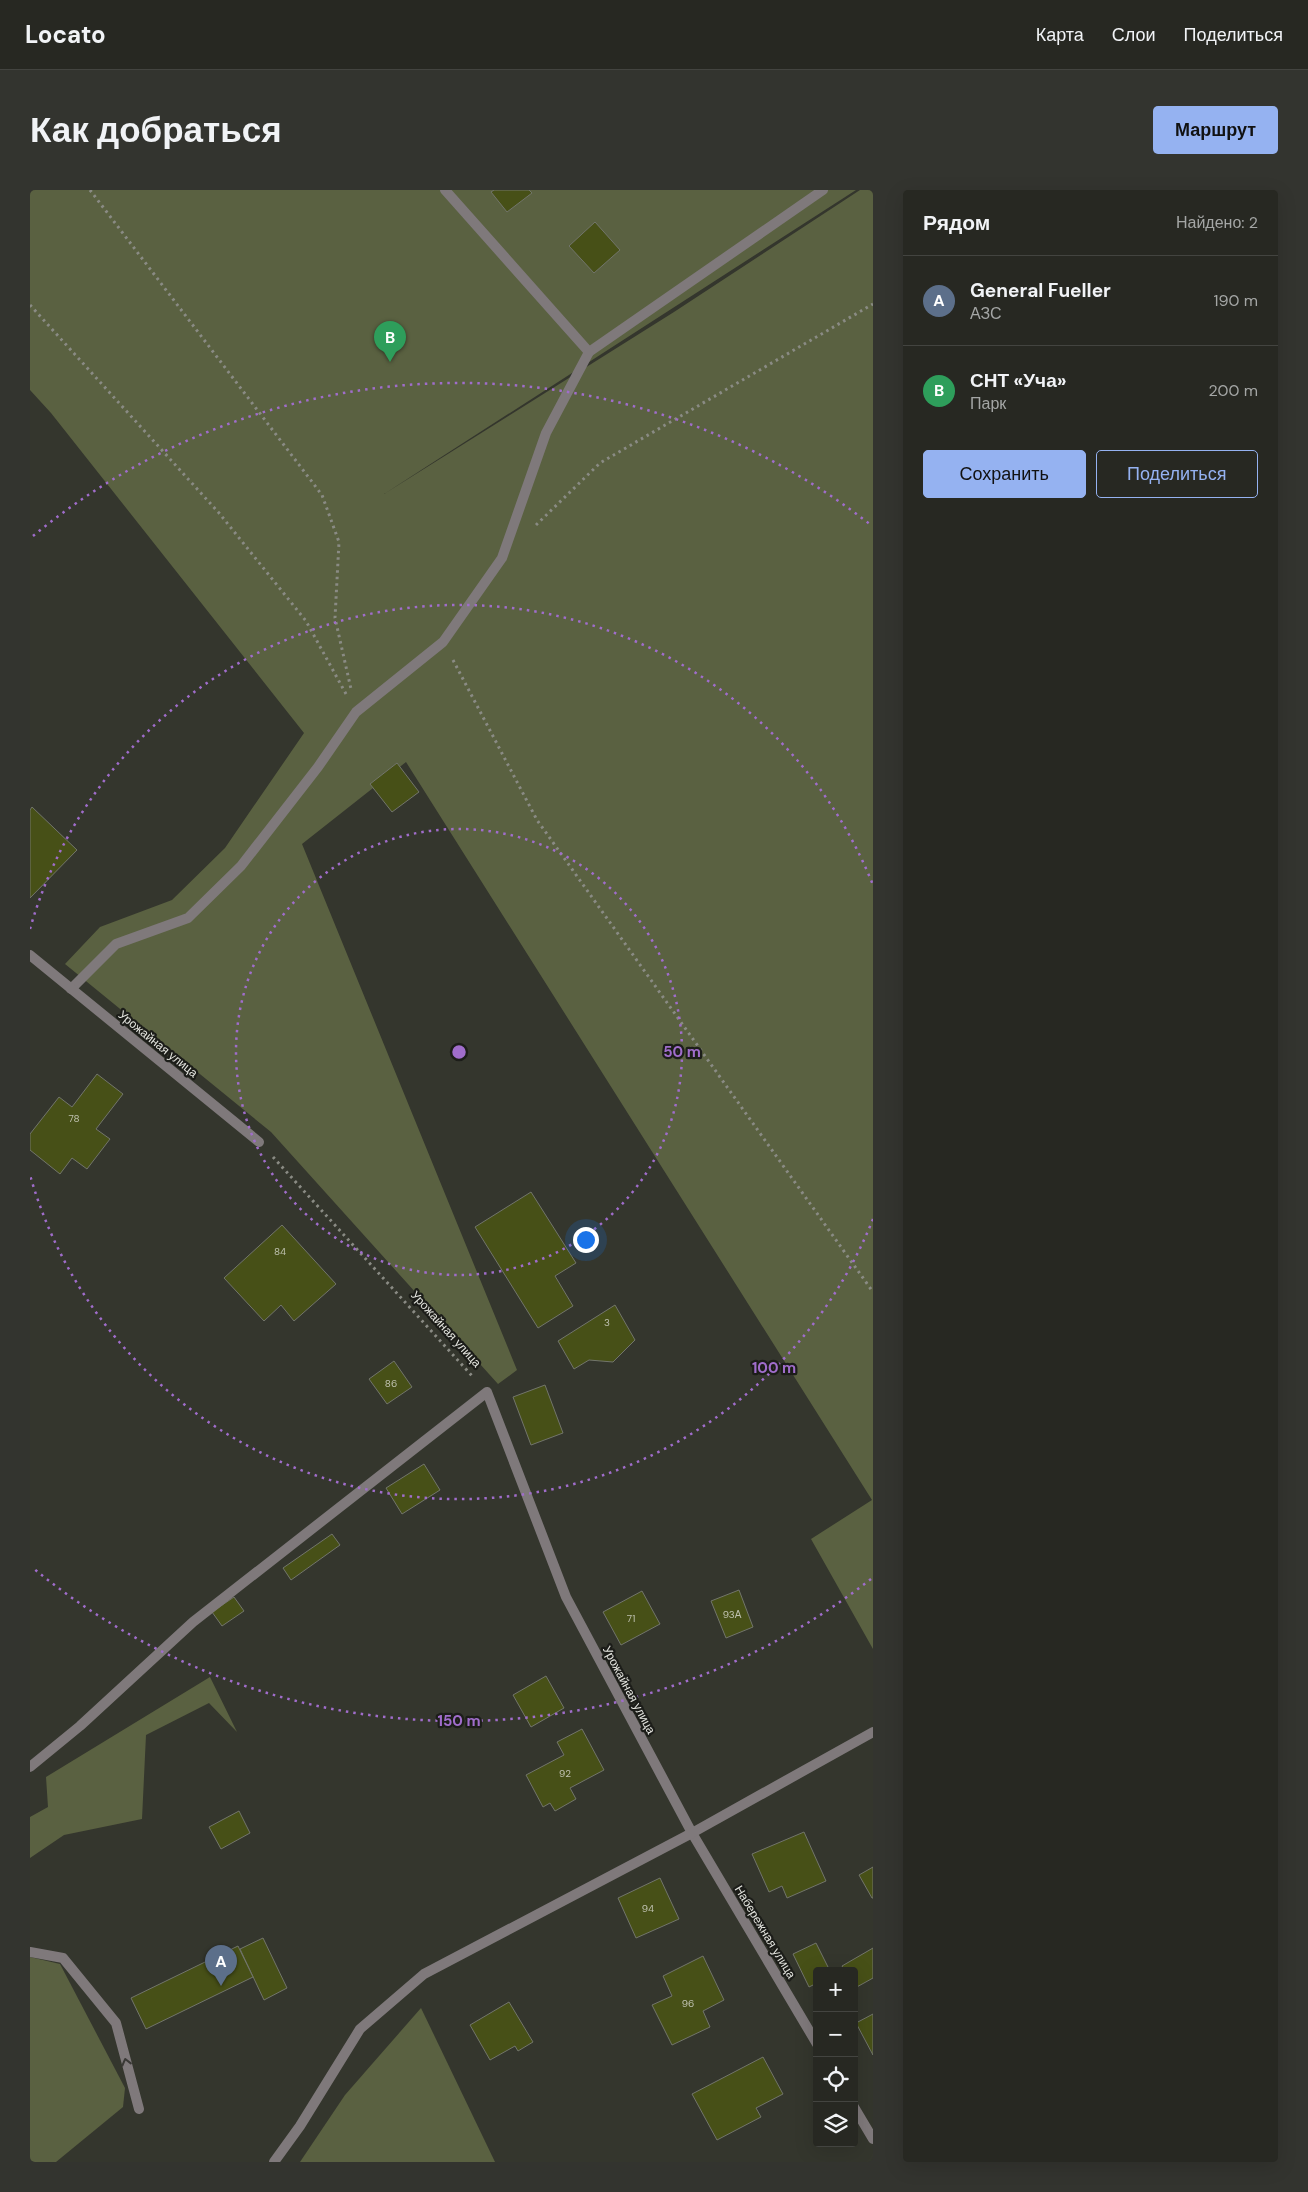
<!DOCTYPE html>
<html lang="ru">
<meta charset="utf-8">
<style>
:root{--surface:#272822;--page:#33342f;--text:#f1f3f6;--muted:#a4a6a5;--line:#434440;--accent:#95b2f1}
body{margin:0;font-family:"DM Sans",sans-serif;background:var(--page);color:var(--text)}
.controls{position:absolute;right:15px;bottom:15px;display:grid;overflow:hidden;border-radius:5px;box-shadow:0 5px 20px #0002}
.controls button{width:45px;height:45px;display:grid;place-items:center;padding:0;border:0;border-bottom:1px solid var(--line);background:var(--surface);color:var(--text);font:25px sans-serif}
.you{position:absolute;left:555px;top:1049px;width:18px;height:18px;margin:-12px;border:4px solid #fff;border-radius:50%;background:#1a73e8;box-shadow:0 0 0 8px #1a73e833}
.badge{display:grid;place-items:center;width:32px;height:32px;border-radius:50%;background:var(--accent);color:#fff;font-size:16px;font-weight:700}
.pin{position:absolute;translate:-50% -41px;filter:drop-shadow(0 1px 2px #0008)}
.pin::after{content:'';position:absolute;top:26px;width:18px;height:15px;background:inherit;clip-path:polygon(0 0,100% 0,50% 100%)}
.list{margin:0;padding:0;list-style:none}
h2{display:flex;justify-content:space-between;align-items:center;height:65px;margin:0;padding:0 20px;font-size:21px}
h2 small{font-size:16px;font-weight:400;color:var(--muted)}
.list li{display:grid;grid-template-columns:32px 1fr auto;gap:15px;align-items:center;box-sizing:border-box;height:90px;padding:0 20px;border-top:1px solid var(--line)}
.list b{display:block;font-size:19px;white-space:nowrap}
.list p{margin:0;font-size:16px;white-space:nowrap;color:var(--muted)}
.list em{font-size:16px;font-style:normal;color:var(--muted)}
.actions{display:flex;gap:10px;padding:15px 20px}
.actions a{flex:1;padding:11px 0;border:1px solid var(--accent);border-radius:5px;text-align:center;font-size:18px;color:var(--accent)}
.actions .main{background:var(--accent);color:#111}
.icon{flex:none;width:28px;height:28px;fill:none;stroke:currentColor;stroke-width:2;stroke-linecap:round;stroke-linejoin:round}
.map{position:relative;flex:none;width:843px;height:1972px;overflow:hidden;border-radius:5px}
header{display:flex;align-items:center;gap:30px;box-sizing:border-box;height:70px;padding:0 25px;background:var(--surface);border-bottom:1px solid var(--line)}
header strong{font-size:24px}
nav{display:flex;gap:28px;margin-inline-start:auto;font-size:18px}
.intro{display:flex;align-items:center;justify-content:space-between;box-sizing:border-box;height:120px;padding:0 30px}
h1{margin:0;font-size:35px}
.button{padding:12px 22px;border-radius:5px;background:var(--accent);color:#111;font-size:18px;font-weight:700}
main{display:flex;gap:30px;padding:0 30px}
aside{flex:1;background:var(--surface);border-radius:5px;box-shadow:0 5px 20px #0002}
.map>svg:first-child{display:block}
.green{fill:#5a6141}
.building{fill:#475017;stroke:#72756b}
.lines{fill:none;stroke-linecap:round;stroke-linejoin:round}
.path{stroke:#8a8b84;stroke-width:3;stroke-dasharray:2.5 4;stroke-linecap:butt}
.service{stroke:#7f797b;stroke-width:10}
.minor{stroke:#7f797b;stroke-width:10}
.oneway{stroke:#3a3936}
.ring{fill:none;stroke:#a06dcb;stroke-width:2.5;stroke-dasharray:2.5 5}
.labels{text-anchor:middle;stroke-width:4.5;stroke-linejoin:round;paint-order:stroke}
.number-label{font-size:10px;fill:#bec0ae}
.street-label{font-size:12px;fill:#e5e6e0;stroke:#1c1d19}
.centre{fill:#a06dcb;stroke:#1c1d19;stroke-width:2.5}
.ring-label{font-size:15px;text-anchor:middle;font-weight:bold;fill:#a06dcb;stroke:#1c1d19;stroke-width:4.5;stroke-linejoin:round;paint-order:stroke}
</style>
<header>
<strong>Locato</strong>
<nav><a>Карта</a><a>Слои</a><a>Поделиться</a></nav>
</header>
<div class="intro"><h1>Как добраться</h1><a class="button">Маршрут</a></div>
<main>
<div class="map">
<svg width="843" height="1972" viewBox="0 0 843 1972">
<rect width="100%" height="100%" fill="#34362d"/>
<g class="green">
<polygon points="0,0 826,0 354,304 644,122 830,0 843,0 843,1459 781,1349 842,1310 376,572 272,654 487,1180 468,1194 241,942 35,774 70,737 142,710 195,658 274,543 21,223 0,200"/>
<polygon points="180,1487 207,1542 179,1513 116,1545 112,1629 34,1645 0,1668 0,1627 18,1617 16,1587"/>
<polygon points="0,1767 30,1774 95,1898 93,1917 26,1972 0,1972"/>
<polygon points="391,1818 465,1972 270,1972 315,1905"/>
</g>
<g class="building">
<polygon points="464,0 499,0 502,3 477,22 461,2"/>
<polygon points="565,32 590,60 564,83 539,56"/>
<polygon points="367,573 389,602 362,622 340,594"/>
<polygon points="2,617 47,660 0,708 0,620"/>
<polygon points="67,884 93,904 66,939 80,949 57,979 42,968 30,984 0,960 0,944 29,907 42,917"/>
<polygon points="501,1002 546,1073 525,1086 543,1116 508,1138 445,1037"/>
<polygon points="252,1035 306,1094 264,1131 251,1115 234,1131 194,1088"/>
<polygon points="585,1115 605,1150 583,1172 559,1170 544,1179 528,1151"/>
<polygon points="364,1171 382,1197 357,1214 339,1189"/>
<polygon points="515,1195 533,1243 501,1255 483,1207"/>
<polygon points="394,1274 410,1300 372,1324 356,1298"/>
<polygon points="302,1344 310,1355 261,1390 253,1378"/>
<polygon points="709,1400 723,1437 696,1448 681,1411"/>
<polygon points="612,1401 630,1434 591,1455 573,1422"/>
<polygon points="204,1407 214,1421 192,1436 182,1422"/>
<polygon points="516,1486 534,1518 501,1537 483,1505"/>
<polygon points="552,1539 574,1580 540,1598 546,1609 525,1621 520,1613 513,1617 496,1585 534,1565 527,1552"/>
<polygon points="209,1621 220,1643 191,1659 179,1637"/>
<polygon points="774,1642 796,1691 757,1708 752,1696 739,1702 722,1664"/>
<polygon points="843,1677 843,1708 842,1708 829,1685"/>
<polygon points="630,1688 649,1729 606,1748 588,1708"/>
<polygon points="233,1748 257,1798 234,1810 210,1759"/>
<polygon points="786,1753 800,1781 787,1781 787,1793 779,1797 763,1764"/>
<polygon points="208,1756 223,1787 116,1839 101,1808"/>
<polygon points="843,1758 843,1788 825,1798 824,1781 815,1781 812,1776"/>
<polygon points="673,1766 694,1810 673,1821 680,1837 642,1855 622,1815 642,1806 633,1786"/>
<polygon points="479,1812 503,1852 488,1861 485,1856 460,1870 440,1835"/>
<polygon points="843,1824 843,1865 826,1833"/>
<polygon points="733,1867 753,1904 726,1918 731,1927 687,1950 662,1904"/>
</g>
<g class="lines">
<g class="path">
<polyline points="60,0 292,305 309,352 305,428 321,499"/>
<polyline points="0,115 189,323 276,431 316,504"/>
<polyline points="506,335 570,273 843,114"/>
<polyline points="423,470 507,630 843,1102"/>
<polyline points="243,967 444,1188"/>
</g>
<g class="service">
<polyline points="559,162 793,0"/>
<polyline points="41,799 86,754 158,728 211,676 288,577 326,522 413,452 472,368 516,243 559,162 415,0"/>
<polyline points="0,1762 33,1768 86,1833 109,1919"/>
</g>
<g class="minor">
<polyline points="0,765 229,952"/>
<polyline points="0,1577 50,1536 163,1432 457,1202 536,1407 662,1643 787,1854"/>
<polyline points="824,1917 843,1949"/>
<polyline points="244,1972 270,1936 330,1839 394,1784 662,1643 843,1542"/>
</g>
</g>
<defs><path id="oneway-chevron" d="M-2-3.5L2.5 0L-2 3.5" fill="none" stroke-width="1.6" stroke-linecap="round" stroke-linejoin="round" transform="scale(1.25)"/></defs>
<use class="oneway" href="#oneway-chevron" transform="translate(96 1872) rotate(-104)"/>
<g class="ring">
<circle cx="429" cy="862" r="223"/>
<path d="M843 1029A446 446 0 0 1 0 985M0 739A446 446 0 0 1 843 695"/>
<path d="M841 1389A669 669 0 0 1 3 1378M3 346A669 669 0 0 1 841 335"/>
</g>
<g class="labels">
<g class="number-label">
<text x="44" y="932">78</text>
<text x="250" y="1065">84</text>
<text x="577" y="1136">3</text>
<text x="361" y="1197">86</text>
<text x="702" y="1428">93А</text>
<text x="601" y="1432">71</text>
<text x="535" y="1587">92</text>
<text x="618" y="1722">94</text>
<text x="658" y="1817">96</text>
</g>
<g class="street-label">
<text transform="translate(128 854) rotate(39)" y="4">Урожайная улица</text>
<text transform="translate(416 1139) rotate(48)" y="4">Урожайная улица</text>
<text transform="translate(599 1500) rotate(62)" y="4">Урожайная улица</text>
<text transform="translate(735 1742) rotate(59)" y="4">Набережная улица</text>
</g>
</g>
<circle cx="429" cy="862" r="8" class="centre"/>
<g class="ring-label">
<text x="652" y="867">50 m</text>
<text x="744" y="1183">100 m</text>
<text x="429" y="1536">150 m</text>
</g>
</svg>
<div class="controls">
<button>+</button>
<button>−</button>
<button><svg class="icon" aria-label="locate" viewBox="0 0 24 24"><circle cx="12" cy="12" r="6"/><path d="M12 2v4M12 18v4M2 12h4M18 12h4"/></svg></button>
<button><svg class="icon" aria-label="layers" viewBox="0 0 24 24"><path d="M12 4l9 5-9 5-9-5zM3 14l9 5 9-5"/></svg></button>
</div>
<div class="you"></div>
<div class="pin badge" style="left:191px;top:1796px;background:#5c6f8a">A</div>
<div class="pin badge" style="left:360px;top:172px;background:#2e9e5b">B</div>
</div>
<aside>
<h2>Рядом<small>Найдено: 2</small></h2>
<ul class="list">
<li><span class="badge" style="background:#5c6f8a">A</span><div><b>General Fueller</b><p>АЗС</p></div><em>190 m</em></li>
<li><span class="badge" style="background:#2e9e5b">B</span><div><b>СНТ «Уча»</b><p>Парк</p></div><em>200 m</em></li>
</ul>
<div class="actions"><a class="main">Сохранить</a><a>Поделиться</a></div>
</aside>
</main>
